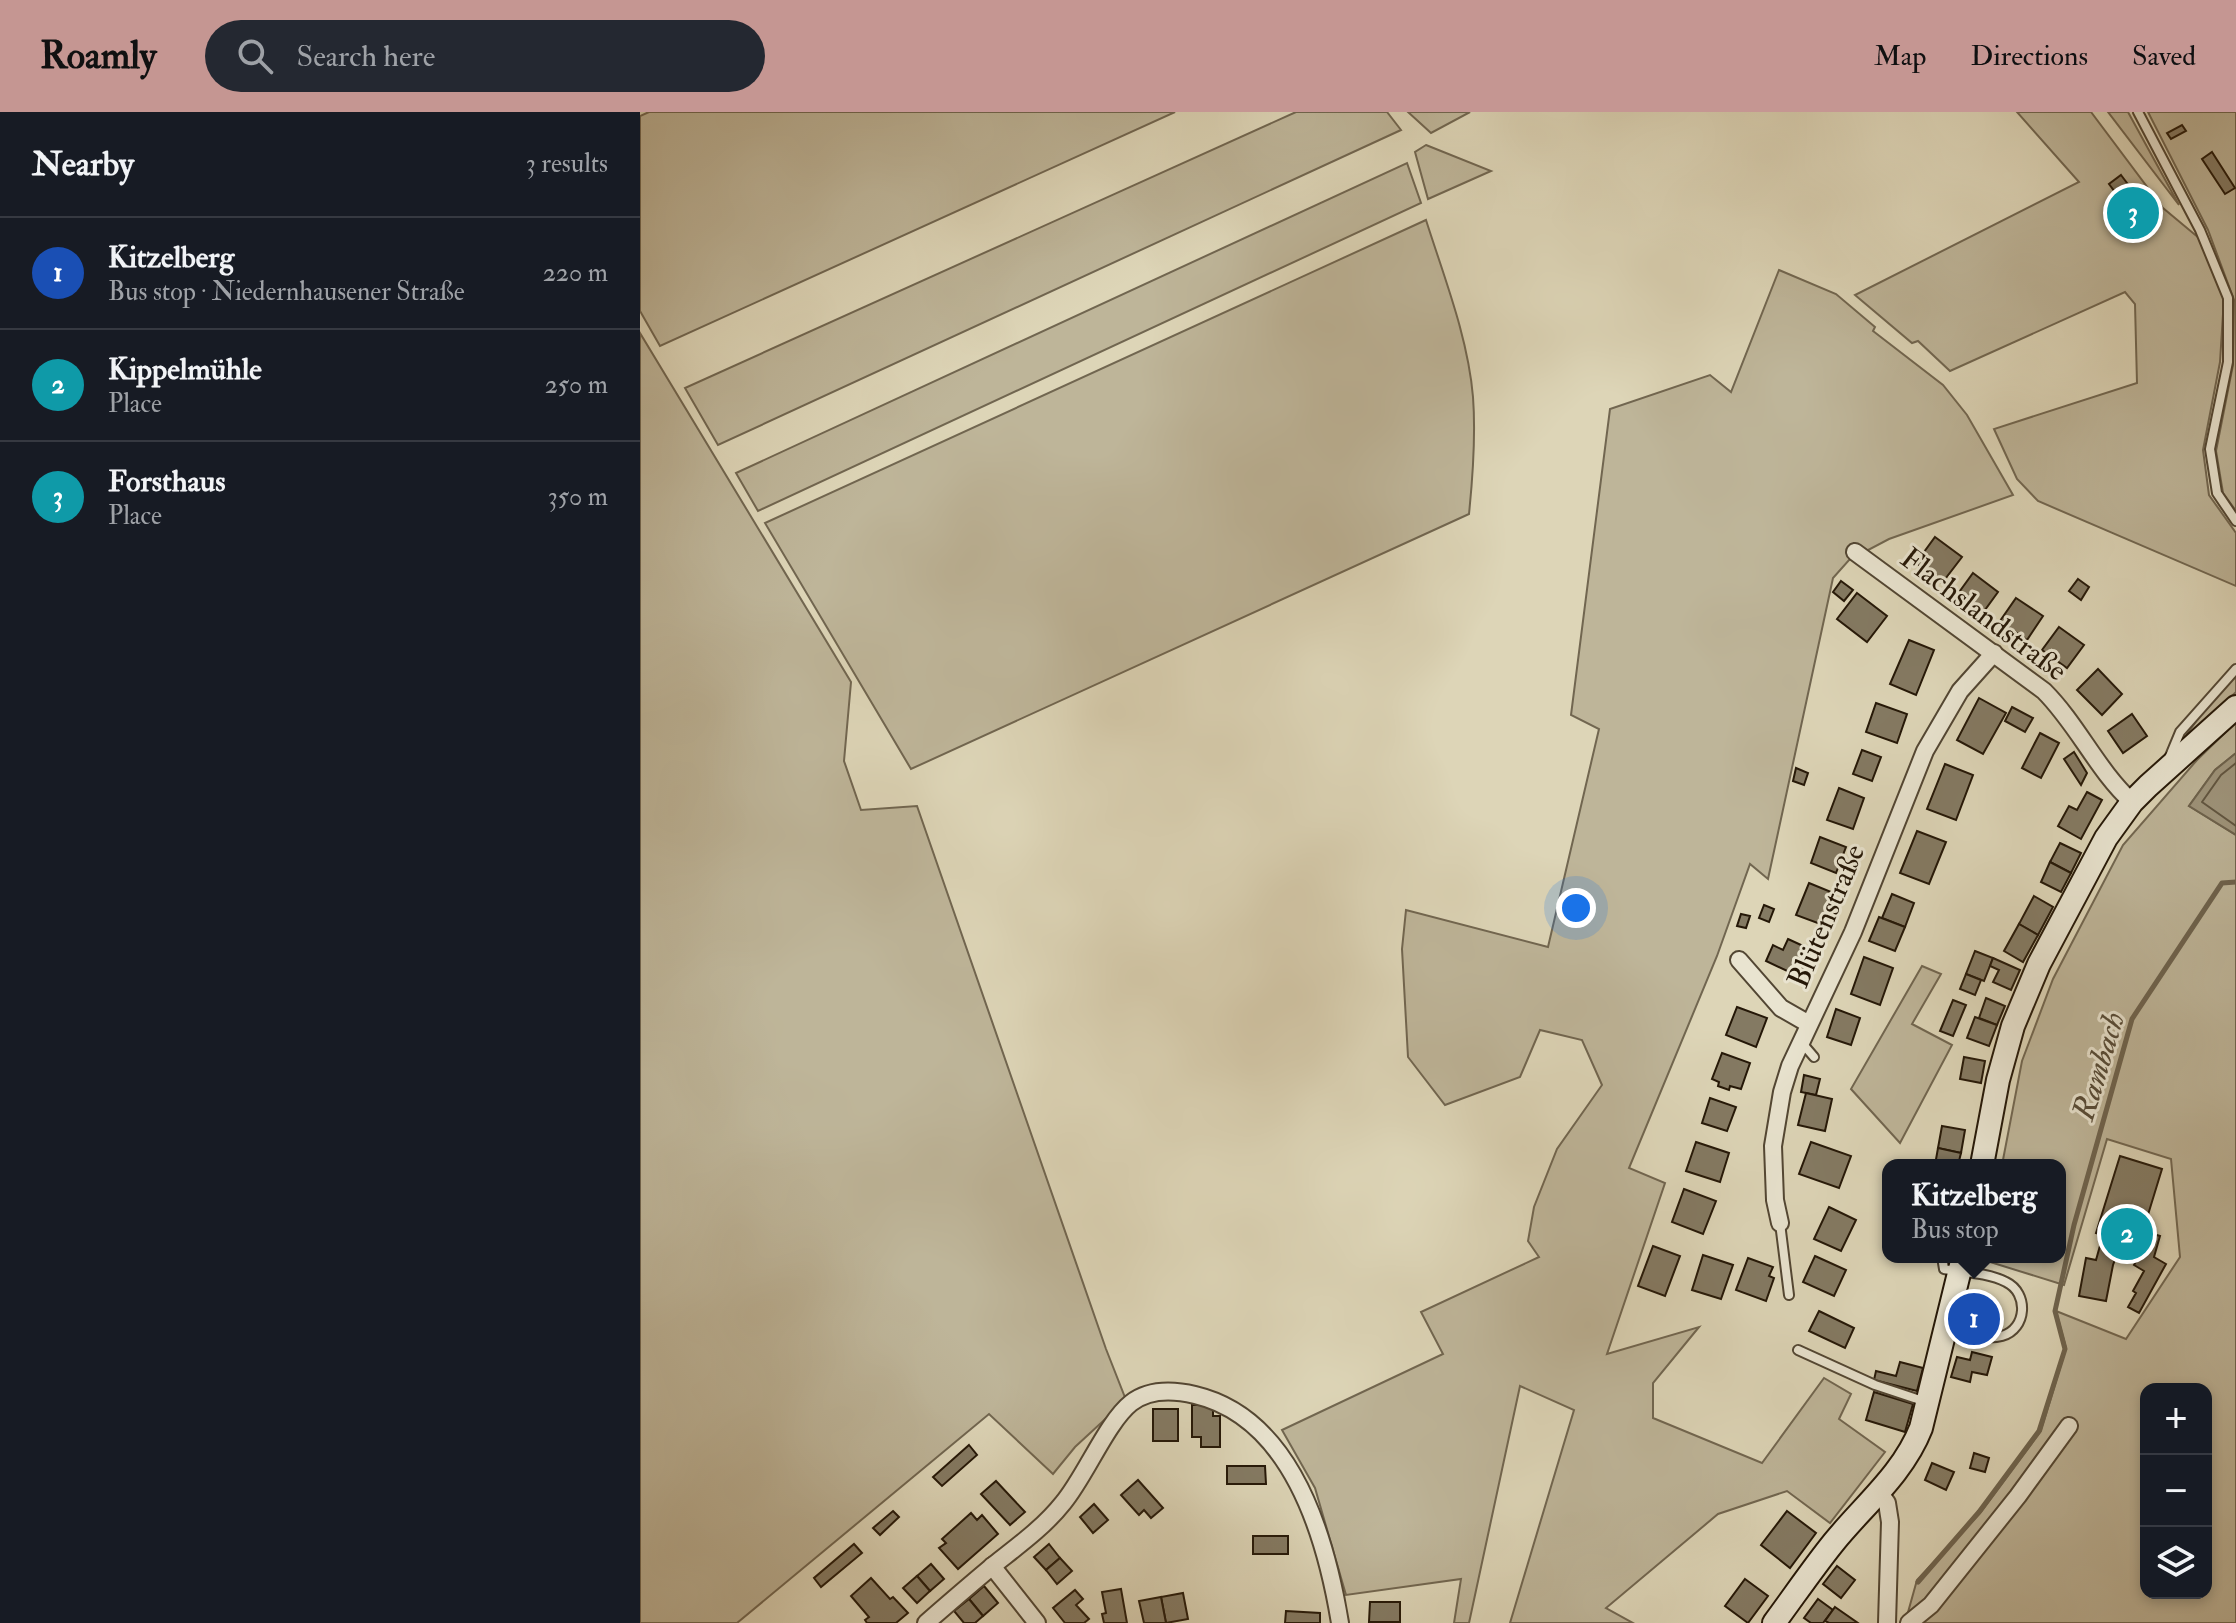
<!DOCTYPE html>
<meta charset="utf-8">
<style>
:root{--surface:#171b24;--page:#242831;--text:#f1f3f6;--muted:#9ea1a6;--line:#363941;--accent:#c59692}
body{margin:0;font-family:"IM FELL Double Pica",serif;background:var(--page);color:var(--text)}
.controls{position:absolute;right:24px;bottom:24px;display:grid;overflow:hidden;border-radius:16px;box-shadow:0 4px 12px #0003}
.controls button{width:72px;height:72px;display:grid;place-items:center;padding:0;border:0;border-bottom:2px solid var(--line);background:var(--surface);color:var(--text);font:40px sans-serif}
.you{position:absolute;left:936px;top:796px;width:28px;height:28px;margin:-20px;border:6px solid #fff;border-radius:50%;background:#1a73e8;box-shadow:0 0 0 12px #1a73e833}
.badge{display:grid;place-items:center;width:52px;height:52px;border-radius:50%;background:var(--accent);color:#fff;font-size:26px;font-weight:700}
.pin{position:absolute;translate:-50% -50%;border:4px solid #fff;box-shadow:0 2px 8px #0006}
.popup{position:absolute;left:1242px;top:1047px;width:184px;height:104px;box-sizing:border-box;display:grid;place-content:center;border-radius:16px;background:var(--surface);filter:drop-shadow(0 2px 6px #0005);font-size:26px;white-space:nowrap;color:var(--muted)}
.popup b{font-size:30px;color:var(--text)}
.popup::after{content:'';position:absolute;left:50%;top:100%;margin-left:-16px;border:16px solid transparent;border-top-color:var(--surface)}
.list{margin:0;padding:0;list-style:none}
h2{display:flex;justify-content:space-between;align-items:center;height:104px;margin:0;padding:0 32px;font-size:34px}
h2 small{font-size:26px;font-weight:400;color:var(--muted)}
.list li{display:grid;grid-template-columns:52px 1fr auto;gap:24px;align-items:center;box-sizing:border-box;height:112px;padding:0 32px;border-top:2px solid var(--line)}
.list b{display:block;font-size:30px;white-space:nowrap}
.list p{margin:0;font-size:26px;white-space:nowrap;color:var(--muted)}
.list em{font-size:26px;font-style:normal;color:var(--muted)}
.icon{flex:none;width:44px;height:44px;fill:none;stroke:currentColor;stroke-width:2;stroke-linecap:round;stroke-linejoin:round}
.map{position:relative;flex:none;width:1596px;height:1511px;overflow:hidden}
header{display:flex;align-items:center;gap:48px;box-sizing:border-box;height:112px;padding:0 40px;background:var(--accent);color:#111}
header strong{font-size:38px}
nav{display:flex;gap:44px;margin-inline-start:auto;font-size:28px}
.search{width:560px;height:72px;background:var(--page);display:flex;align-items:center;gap:20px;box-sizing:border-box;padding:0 28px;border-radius:44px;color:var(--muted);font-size:30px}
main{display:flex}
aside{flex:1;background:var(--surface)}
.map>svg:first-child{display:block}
.green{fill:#beb599;stroke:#716650;stroke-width:2;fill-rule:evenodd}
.water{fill:#9e947b;stroke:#6d624d;stroke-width:2}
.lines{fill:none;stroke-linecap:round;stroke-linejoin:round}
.shore{stroke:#615641;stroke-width:2}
.stream{stroke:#6d624d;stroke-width:5}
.building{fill:#847a63;stroke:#241707;stroke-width:2}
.lane-casing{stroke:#524633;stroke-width:12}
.street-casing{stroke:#524633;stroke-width:20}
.secondary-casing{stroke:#241707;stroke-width:26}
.lane{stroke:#e9e4d0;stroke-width:8}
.street{stroke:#e9e4d0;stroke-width:16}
.secondary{stroke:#e9e4d0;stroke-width:22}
.labels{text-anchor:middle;stroke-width:6;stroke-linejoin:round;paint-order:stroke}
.street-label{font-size:30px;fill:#241707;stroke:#e9e4d0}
.water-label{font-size:32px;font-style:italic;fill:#554935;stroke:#e9e4d0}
</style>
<header>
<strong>Roamly</strong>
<div class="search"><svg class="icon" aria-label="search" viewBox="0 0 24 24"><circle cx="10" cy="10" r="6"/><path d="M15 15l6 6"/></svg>Search here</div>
<nav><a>Map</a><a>Directions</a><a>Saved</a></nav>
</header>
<main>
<aside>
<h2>Nearby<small>3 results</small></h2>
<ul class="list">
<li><span class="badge" style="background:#1a4fb4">1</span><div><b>Kitzelberg</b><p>Bus stop · Niedernhausener Straße</p></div><em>220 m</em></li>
<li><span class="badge" style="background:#0f9aa8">2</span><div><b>Kippelmühle</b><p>Place</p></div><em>250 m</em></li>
<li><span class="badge" style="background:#0f9aa8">3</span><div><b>Forsthaus</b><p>Place</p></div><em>350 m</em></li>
</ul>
</aside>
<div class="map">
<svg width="1596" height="1511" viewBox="0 0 1596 1511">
<rect width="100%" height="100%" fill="#ddd5b7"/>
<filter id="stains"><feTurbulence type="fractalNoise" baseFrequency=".0025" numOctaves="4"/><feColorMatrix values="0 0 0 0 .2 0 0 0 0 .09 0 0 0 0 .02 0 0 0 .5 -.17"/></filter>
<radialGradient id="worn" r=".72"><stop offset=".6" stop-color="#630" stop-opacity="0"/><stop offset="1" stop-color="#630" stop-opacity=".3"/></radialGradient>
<g class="green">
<polygon points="9,0 535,0 20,234 0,199 0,4"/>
<polygon points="656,0 747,0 761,18 78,333 45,276"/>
<polygon points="768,0 830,0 791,21"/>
<polygon points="1377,0 1451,0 1523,96 1559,126 1584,186 1580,250 1563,338 1569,383 1596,421 1596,474 1398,389 1377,367 1354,317 1497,271 1495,192 1485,180 1310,259 1278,229 1272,231 1215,183 1439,70"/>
<polygon points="1468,0 1488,0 1539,93"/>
<polygon points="1508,0 1596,0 1596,399 1583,381 1576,339 1593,253 1594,188 1568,118"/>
<polygon points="786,33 851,59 788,87 775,40"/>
<polygon points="767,51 781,91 118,399 96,361"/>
<path d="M786,108C804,165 828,225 833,285C836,325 833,363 829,402L271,657L125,411Z"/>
<polygon points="1139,158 1196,182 1235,215 1233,219 1303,273 1327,303 1373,383 1249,427 1209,448 1193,466 1128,767 1110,752 1077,844 989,1056 1025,1071 967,1242 1059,1215 1013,1271 1013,1306 1122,1351 1184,1266 1211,1282 1199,1307 1245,1340 1190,1411 1147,1379 1078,1402 966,1496 993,1511 870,1511 934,1298 880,1274 829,1511 814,1511 821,1467 706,1483 675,1376 642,1318 803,1242 781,1200 899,1145 888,1129 894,1095 917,1037 962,973 942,928 900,918 880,965 805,993 768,945 762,837 766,798 908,835 959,617 931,603 970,297 1070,263 1091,280"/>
<polygon points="0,221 211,570 204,649 221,698 277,694 466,1237 486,1288 435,1335 413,1362 349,1302 97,1511 0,1511"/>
<polygon points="1596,561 1596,580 1550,625 1547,622 1574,584"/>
<path d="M1596,610V641L1575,658L1549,694L1596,723V1511H1265L1277,1468L1341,1400L1401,1319L1426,1236L1416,1199L1486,1227L1540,1145L1531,1047L1467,1027L1424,1173L1334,1145H1420V1053H1362L1382,949L1413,867L1483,733L1557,648ZM1506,1277H1566V1481H1506Z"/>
<polygon points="1282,854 1301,862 1272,912 1312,933 1260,1031 1211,977"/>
</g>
<polygon class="water" points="1596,641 1596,723 1549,694 1575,658"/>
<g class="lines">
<polyline class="shore" points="1596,651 1581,663 1562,690 1596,714"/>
<polyline class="stream" points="1278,1470 1339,1400 1399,1319 1425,1237 1415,1199 1434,1113 1492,907 1582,771 1596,770"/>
</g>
<g class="building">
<polygon points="1542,13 1546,19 1531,27 1527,21"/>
<polygon points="1572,40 1595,76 1585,82 1562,47"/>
<polygon points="1481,63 1490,75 1478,84 1469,72"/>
<polygon points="1494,77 1516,107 1491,125 1469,96"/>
<polygon points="1295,425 1322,445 1302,471 1276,451"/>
<polygon points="1333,461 1358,480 1342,502 1317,483"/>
<polygon points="1438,467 1449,475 1441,488 1429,479"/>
<polygon points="1201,469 1213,478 1204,489 1193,480"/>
<polygon points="1217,481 1247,504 1227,530 1197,507"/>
<polygon points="1376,486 1403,504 1387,528 1360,509"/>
<polygon points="1419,515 1444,533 1427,556 1402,538"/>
<polygon points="1269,528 1294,538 1276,583 1250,572"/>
<polygon points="1458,557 1482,582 1462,603 1437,578"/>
<polygon points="1339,586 1366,601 1343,642 1317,628"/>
<polygon points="1236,591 1267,602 1257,631 1226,620"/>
<polygon points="1372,595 1393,606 1385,620 1365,609"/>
<polygon points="1492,602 1507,624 1483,641 1468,619"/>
<polygon points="1400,621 1419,631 1401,666 1382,656"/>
<polygon points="1222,638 1241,645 1232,669 1213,662"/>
<polygon points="1434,640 1447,661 1441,673 1424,647"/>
<polygon points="1305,652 1333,663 1316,708 1287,697"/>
<polygon points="1156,656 1168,661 1164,673 1153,669"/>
<polygon points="1199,676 1224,686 1213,717 1187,708"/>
<polygon points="1447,680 1462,688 1441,727 1418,714 1429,694 1437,698"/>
<polygon points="1277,719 1306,730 1289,772 1260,761"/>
<polygon points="1180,725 1206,735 1196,761 1171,751"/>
<polygon points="1420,731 1441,741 1431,761 1410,750"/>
<polygon points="1410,750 1431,761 1421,780 1401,770"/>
<polygon points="1169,771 1196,782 1183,813 1156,803"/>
<polygon points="1252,782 1274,791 1265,815 1242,806"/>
<polygon points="1394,784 1413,795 1398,823 1379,812"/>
<polygon points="1124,793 1134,797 1129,810 1119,806"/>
<polygon points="1101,802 1110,804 1106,816 1097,814"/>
<polygon points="1239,805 1265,815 1255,839 1229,829"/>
<polygon points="1379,812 1398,823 1383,850 1364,839"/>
<polygon points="1148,827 1172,838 1160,865 1126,849 1133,833 1143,838"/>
<polygon points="1335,839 1353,846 1344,869 1326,862"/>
<polygon points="1224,845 1253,856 1240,893 1211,882"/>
<polygon points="1353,846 1380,858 1371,878 1353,870 1359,858 1350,854"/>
<polygon points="1326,862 1341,868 1335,883 1320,877"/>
<polygon points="1346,886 1365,894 1357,913 1339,906"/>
<polygon points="1313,888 1326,893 1313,924 1300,919"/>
<polygon points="1097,895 1127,906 1116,935 1086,923"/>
<polygon points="1196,897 1220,906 1211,933 1187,925"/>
<polygon points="1335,905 1357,913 1349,934 1327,926"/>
<polygon points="1082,941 1110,951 1101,977 1090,974 1089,978 1078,974 1079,970 1072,967"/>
<polygon points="1324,945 1345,949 1341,971 1320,967"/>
<polygon points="1164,963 1180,967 1176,983 1161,980"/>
<polygon points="1166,981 1192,987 1185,1019 1158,1013"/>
<polygon points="1070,986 1096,995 1087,1019 1062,1011"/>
<polygon points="1302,1014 1325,1018 1321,1041 1298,1036"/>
<polygon points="1056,1030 1089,1041 1080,1070 1046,1059"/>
<polygon points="1171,1030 1211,1044 1199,1076 1159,1062"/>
<polygon points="1298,1036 1321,1041 1318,1053 1295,1053"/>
<polygon points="1480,1044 1522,1057 1503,1119 1520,1124 1514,1145 1526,1152 1499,1201 1488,1195 1496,1181 1493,1179 1504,1159 1494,1153 1500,1142 1487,1139 1489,1131 1482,1129 1473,1153 1466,1189 1439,1184 1446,1146 1456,1148 1463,1123 1456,1121"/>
<polygon points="1044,1077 1076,1089 1063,1122 1032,1110"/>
<polygon points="1189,1095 1216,1108 1201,1139 1174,1127"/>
<polygon points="1013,1134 1040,1144 1025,1184 998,1174"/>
<polygon points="1063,1143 1093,1153 1081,1187 1052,1178"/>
<polygon points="1175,1144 1206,1158 1194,1184 1163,1170"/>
<polygon points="1108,1146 1133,1155 1129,1164 1134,1166 1126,1189 1096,1178"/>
<polygon points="1179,1199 1214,1216 1205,1236 1169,1219"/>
<polygon points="1332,1240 1352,1245 1347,1263 1332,1260 1330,1270 1311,1265 1317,1245 1330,1248"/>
<polygon points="1260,1250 1283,1256 1277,1279 1234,1268 1236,1259 1256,1264"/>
<polygon points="1234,1280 1273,1292 1265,1320 1226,1308"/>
<polygon points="552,1293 573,1293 573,1304 580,1304 580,1335 561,1335 561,1325 552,1325"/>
<rect x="513" y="1297" width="25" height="32"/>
<polygon points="329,1333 337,1343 302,1374 293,1365"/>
<polygon points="1334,1341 1349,1346 1345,1360 1330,1356"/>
<polygon points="1292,1351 1314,1360 1306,1378 1285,1368"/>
<polygon points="587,1354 625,1354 626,1372 587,1372"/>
<polygon points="498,1368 523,1396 511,1406 504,1398 499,1403 481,1383"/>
<polygon points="356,1369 385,1400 370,1413 341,1382"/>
<polygon points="454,1392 468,1408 453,1421 440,1405"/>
<polygon points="253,1399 259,1405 240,1423 233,1416"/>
<polygon points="1147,1399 1176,1421 1150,1456 1121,1433"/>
<polygon points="331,1401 337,1408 342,1403 358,1422 318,1457 299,1436 306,1431 302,1427"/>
<rect x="613" y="1424" width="35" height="18"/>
<polygon points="214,1432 222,1441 181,1475 174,1466"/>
<polygon points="409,1432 420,1446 406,1458 394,1445"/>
<polygon points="420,1446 432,1459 417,1472 406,1458"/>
<polygon points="291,1452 304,1467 290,1479 277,1464"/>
<polygon points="1197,1454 1215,1468 1201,1486 1183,1472"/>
<polygon points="277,1464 290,1479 277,1491 263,1476"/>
<polygon points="231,1466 250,1487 253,1485 268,1501 256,1511 227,1511 225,1508 229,1505 211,1484"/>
<polygon points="1105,1467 1128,1484 1108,1511 1085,1494"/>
<polygon points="344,1474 358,1491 343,1504 329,1487"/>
<polygon points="481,1477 487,1511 464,1511 462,1502 466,1501 462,1480"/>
<polygon points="435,1478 443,1487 436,1493 449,1507 444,1511 425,1511 413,1496"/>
<polygon points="543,1481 548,1507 526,1511 521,1485"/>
<polygon points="521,1485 526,1511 504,1511 499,1489"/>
<polygon points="329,1487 343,1504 335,1511 324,1511 314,1499"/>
<polygon points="1178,1487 1193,1498 1183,1511 1171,1511 1164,1506"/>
<polygon points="730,1490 760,1490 760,1510 729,1510"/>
<polygon points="1195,1495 1218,1511 1189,1511 1185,1509"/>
<polygon points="646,1499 680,1501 680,1511 645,1511"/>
</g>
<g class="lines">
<defs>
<g id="lane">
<polyline points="1498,0 1560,118 1588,186 1588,250 1570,337 1577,381 1596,409"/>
<polyline points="1530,644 1540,620 1596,557"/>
<polyline points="1162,931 1174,945"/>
<polyline points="1140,1111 1149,1183"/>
<path d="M1302,1145L1304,1157C1323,1160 1349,1161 1366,1170C1389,1181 1387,1217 1362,1224C1345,1229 1322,1221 1306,1217"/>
<polyline points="1158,1238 1235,1273 1286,1290"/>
</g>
<g id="street">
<path d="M1215,440L1404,579C1438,613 1457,658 1492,690"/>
<polyline points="1099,848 1141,896 1169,912"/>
<polyline points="1140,1111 1135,1088 1133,1034 1142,980 1150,954 1213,820 1285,639 1320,579 1354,541"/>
<polyline points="1239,1380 1247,1391 1250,1410 1247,1511"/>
<polyline points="352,1454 397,1511"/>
<path d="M286,1511C309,1491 332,1471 355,1452C379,1433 404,1415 423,1391C445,1365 467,1310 491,1291C509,1277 534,1278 555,1283C652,1306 686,1426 700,1511"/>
<polyline points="1269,1511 1291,1493 1378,1384 1429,1314"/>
</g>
<g id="secondary">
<polyline points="1342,1053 1358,968 1373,914 1399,852 1466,726 1492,690 1508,674 1596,595"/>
<path d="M1134,1511C1154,1484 1173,1456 1194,1430C1224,1393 1263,1362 1281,1316L1323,1145"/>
</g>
</defs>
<use href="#lane" class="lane-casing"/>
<use href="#street" class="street-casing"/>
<use href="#secondary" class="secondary-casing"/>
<use href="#lane" class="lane"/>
<use href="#street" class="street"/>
<use href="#secondary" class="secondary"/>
</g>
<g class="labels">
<g class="street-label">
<text transform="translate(1344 502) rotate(37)" y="10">Flachslandstraße</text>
<text transform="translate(1186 804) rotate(-67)" y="10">Blütenstraße</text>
</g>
<g class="water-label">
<text transform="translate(1458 954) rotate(-73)" y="11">Rambach</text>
</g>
</g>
<rect width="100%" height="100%" filter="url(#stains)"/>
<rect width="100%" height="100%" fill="url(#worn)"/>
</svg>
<div class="controls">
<button>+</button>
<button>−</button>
<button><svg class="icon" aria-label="layers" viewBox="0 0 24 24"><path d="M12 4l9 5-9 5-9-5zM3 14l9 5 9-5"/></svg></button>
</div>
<div class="you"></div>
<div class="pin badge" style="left:1334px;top:1207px;background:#1a4fb4">1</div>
<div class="popup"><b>Kitzelberg</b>Bus stop</div>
<div class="pin badge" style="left:1487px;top:1122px;background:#0f9aa8">2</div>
<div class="pin badge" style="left:1493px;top:101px;background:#0f9aa8">3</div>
</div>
</main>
